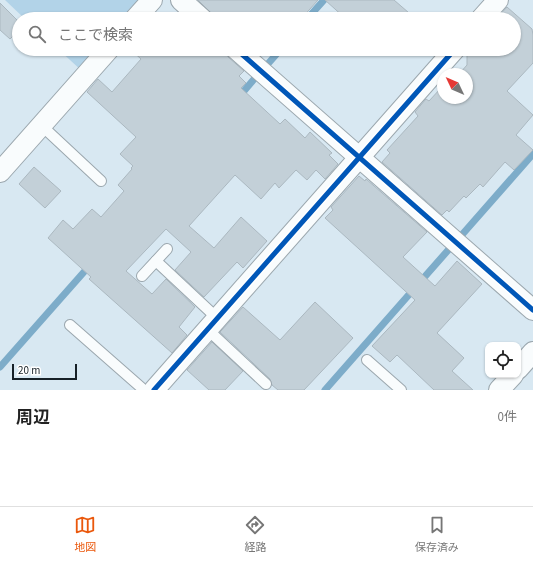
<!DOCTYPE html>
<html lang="ja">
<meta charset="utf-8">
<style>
:root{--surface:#fff;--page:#f6f6f6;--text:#222;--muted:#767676;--line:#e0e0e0;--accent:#ea580c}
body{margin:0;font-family:"Source Sans 3","Noto Sans JP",sans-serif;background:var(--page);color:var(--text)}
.controls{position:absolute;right:12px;bottom:12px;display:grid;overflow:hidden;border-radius:8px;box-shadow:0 1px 3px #0004}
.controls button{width:36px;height:36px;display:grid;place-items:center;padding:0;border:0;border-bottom:1px solid var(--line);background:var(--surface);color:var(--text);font:20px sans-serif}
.compass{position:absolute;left:437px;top:68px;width:36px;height:36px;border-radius:50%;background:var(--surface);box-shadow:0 1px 3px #0004;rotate:314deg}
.scale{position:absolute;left:12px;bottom:10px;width:65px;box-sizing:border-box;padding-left:4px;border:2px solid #162027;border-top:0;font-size:11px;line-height:14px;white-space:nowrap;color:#162027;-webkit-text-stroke:3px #fff;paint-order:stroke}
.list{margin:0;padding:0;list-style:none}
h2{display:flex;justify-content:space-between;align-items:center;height:52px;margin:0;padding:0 16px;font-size:17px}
h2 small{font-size:13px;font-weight:400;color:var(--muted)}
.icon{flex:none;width:22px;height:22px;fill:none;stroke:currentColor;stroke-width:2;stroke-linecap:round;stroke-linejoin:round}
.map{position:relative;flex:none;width:533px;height:390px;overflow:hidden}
.search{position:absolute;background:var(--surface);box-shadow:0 1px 3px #0004;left:12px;right:12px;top:12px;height:44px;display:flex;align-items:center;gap:10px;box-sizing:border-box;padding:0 14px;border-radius:22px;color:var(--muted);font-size:15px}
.sheet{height:116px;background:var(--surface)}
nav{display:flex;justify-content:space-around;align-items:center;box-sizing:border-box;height:56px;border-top:1px solid var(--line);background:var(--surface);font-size:11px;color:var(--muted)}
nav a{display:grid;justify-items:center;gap:2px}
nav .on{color:var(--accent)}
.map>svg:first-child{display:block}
.green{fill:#b2d3e8}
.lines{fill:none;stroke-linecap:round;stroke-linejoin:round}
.stream{stroke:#7dacc9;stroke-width:7}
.building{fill:#c3d0d8;stroke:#abb8c0}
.service-casing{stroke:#9ba7ae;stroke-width:12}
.minor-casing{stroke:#9ba7ae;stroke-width:22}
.service{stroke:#f9fcfd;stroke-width:10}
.minor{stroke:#f9fcfd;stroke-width:20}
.cycleway-casing{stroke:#fff;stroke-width:8}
.cycleway{stroke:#0057b8;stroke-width:5}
</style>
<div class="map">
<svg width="533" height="390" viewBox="0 0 533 390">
<rect width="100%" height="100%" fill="#d8e8f2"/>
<g class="green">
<polygon points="5,0 146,0 129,19 25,19"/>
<polygon points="58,49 102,49 82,71"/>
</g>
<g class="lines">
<g class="stream">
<polyline points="307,19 324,0"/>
<polyline points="266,66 281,49"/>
<polyline points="238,98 255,78"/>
<polyline points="460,237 533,154"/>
<polyline points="0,367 91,264"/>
<polyline points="325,390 450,248"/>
</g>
</g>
<g class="building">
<polygon points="198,0 318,0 301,19 217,19"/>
<polygon points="325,0 394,0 416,19 346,19"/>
<polygon points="0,3 19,22 19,30 10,39 0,30"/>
<polygon points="507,7 532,29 533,35 533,63 507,91 533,115 516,135 533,150 514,170 505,162 483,187 480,184 466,198 464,196 449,212 447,210 442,215 382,162 390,153 387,150 418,116 415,112 426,99 429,101 441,88 443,90 443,98 467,98 467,74 459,74 467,65 467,49 514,49 514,19 496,19"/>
<polygon points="130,49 225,49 228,57 244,71 239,76 246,83 241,88 280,124 285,119 305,138 310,132 332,153 329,155 338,164 325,179 316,170 307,180 296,170 279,188 275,183 261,199 235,175 189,226 214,248 241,217 267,241 243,268 237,262 204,297 175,270 191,252 166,229 126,271 152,294 166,279 195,307 179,327 187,335 172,353 89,279 91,277 48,238 63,220 73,229 92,209 101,217 124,191 118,185 132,169 131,168 133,166 120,154 136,137 87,92 98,79 112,92 141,59"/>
<polygon points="34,167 61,191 45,208 19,184"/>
<polygon points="359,176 365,181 366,179 427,232 403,257 435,286 457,261 482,284 437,333 464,358 452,371 473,390 434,390 397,355 390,362 372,346 415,300 325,218 333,210 331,207"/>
<polygon points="315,302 353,338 304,390 278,390 272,385 270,379 220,332 243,307 280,340"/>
<polygon points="212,342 243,371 225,390 209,390 187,370"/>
</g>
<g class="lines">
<defs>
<g id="service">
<polyline points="41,125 101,181"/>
<polyline points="156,261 217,318"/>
<polyline points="142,276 167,249"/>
<polyline points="70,325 144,390"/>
<polyline points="207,329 266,384"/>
<polyline points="367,360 401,390"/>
</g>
<g id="minor">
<polyline points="181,0 202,19"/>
<polyline points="135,19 152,0"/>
<polyline points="481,19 498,0"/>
<polyline points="236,49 533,310"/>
<polyline points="0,172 109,49"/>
<polyline points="518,369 533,352"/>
<polyline points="154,390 455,49"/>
<polyline points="499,390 513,375"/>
</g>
</defs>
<use href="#service" class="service-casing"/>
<use href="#minor" class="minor-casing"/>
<use href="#service" class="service"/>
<use href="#minor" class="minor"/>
<defs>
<g id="cycleway">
<polyline points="236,49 533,310"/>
<polyline points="154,390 455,49"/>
</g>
</defs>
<use href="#cycleway" class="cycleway-casing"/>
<use href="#cycleway" class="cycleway"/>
</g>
</svg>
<div class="controls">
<button><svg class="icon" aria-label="locate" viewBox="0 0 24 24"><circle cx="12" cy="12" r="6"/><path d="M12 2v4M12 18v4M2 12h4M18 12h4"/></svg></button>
</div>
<svg class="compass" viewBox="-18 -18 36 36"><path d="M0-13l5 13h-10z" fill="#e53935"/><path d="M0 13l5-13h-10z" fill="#767676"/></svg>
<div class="scale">20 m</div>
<div class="search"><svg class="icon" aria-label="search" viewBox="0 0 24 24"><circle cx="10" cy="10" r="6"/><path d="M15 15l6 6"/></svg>ここで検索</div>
</div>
<section class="sheet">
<h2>周辺<small>0件</small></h2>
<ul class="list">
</ul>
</section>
<nav>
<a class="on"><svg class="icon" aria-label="map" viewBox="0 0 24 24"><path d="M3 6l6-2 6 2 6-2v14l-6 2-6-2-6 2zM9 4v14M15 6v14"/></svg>地図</a>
<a><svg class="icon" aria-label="directions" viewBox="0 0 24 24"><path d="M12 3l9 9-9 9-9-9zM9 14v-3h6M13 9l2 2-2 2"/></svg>経路</a>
<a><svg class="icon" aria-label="saved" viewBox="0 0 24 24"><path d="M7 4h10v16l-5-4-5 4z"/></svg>保存済み</a>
</nav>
